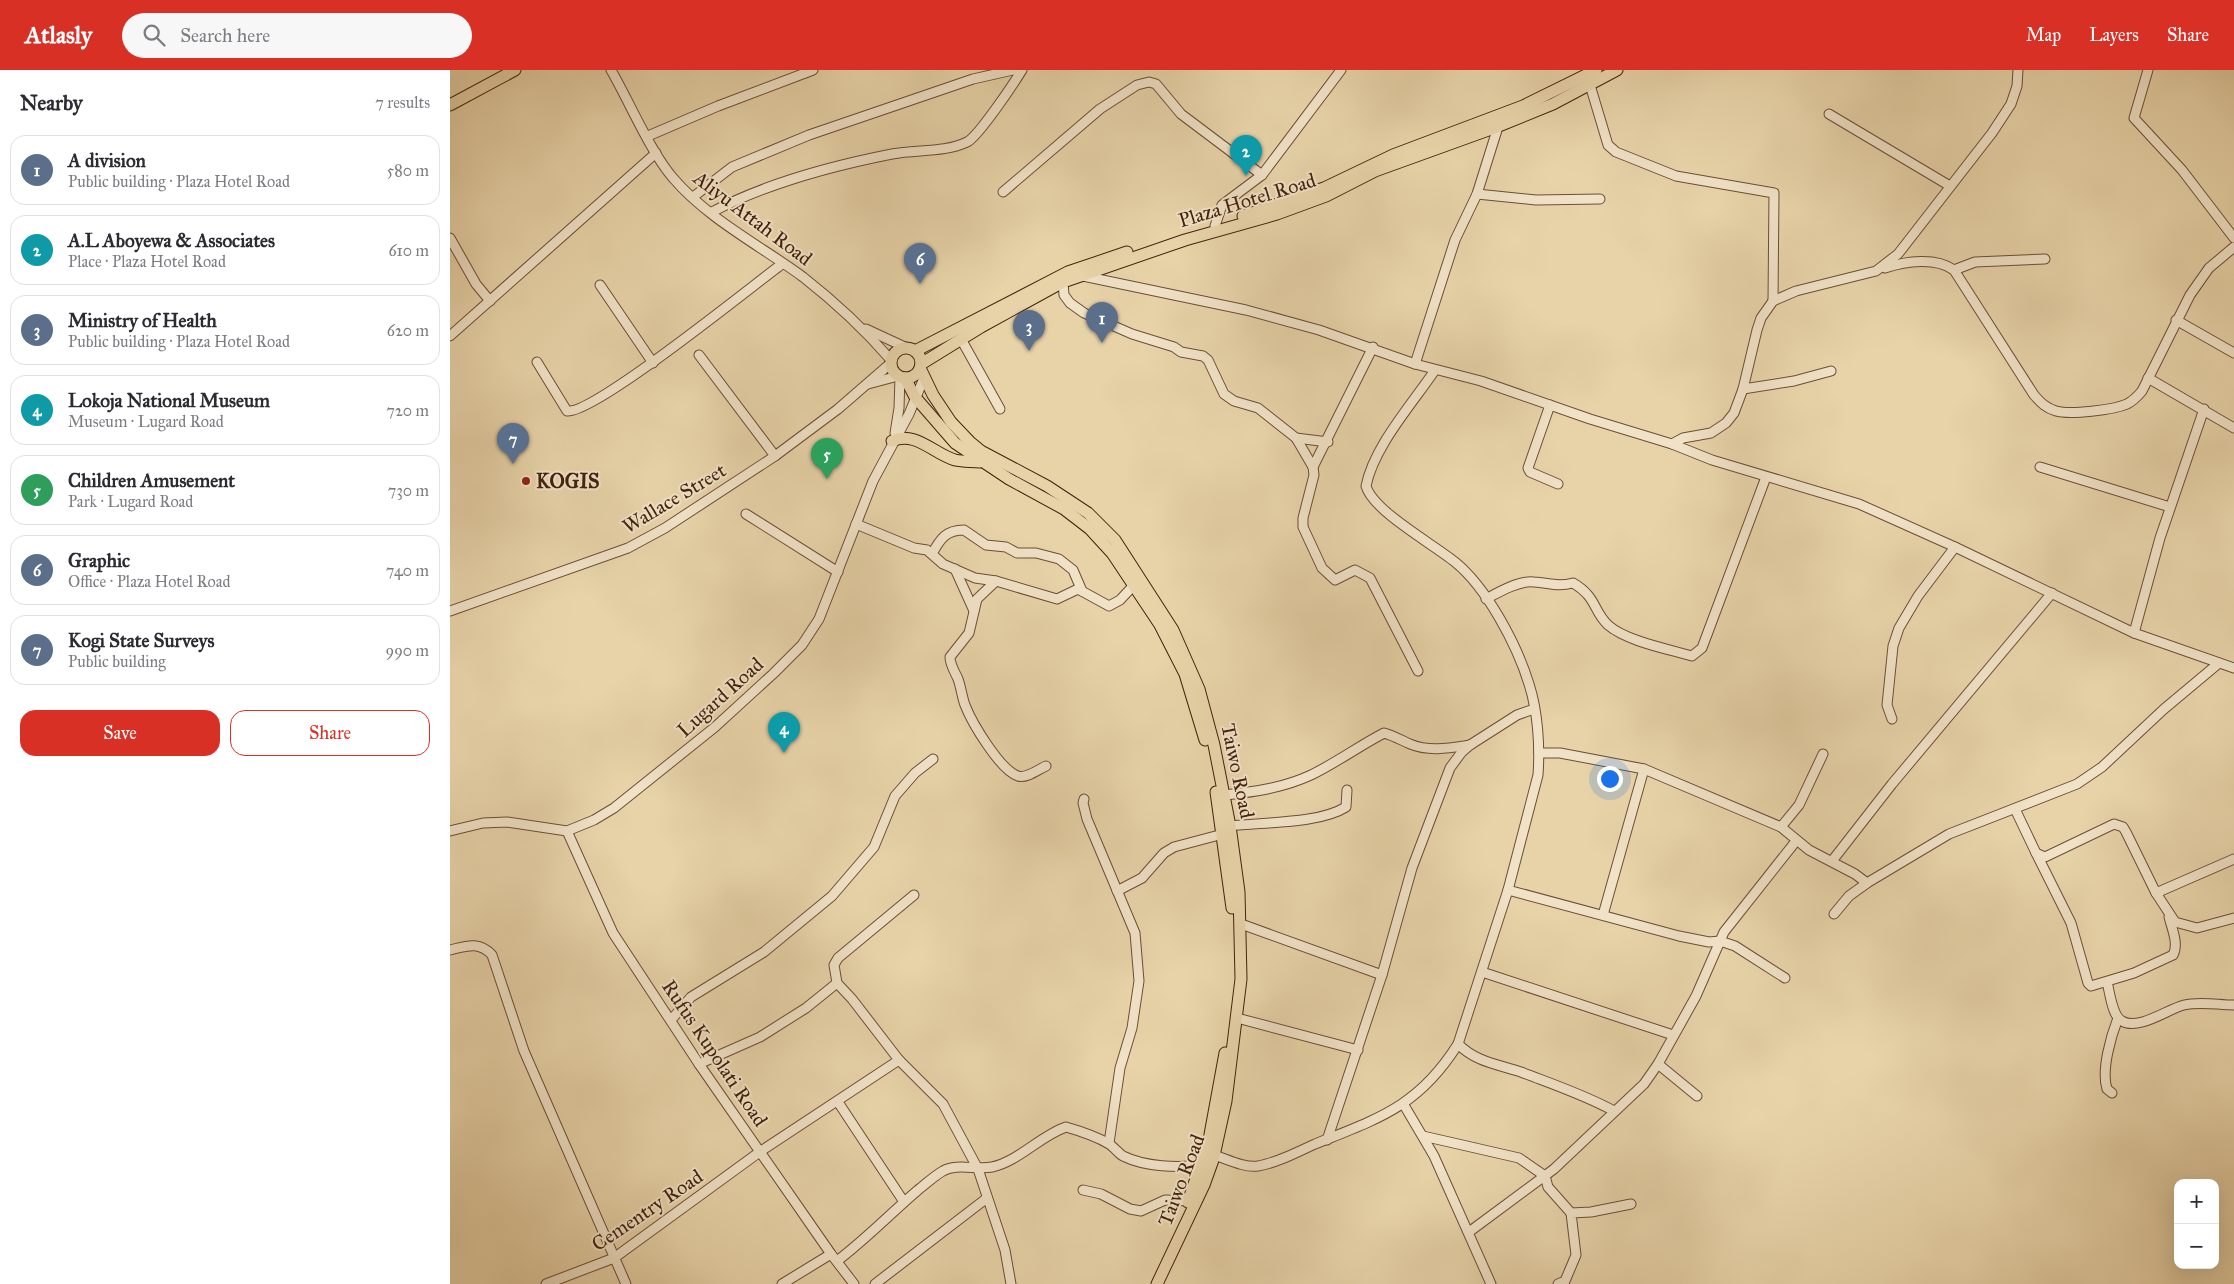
<!DOCTYPE html>
<meta charset="utf-8">
<style>
:root{--surface:#fff;--page:#f7f7f7;--text:#2b2b33;--muted:#7c7c81;--line:#e1e1e2;--accent:#d93025}
body{margin:0;font-family:"IM FELL Great Primer",serif;background:var(--page);color:var(--text)}
.controls{position:absolute;right:15px;bottom:15px;display:grid;overflow:hidden;border-radius:10px;box-shadow:0 5px 20px #0002}
.controls button{width:45px;height:45px;display:grid;place-items:center;padding:0;border:0;border-bottom:1px solid var(--line);background:var(--surface);color:var(--text);font:25px sans-serif}
.you{position:absolute;left:1159px;top:708px;width:18px;height:18px;margin:-12px;border:4px solid #fff;border-radius:50%;background:#1a73e8;box-shadow:0 0 0 8px #1a73e833}
.badge{display:grid;place-items:center;width:32px;height:32px;border-radius:50%;background:var(--accent);color:#fff;font-size:16px;font-weight:700}
.pin{position:absolute;translate:-50% -41px;filter:drop-shadow(0 1px 2px #0008)}
.pin::after{content:'';position:absolute;top:26px;width:18px;height:15px;background:inherit;clip-path:polygon(0 0,100% 0,50% 100%)}
.list{margin:0;padding:0;list-style:none}
h2{display:flex;justify-content:space-between;align-items:center;height:65px;margin:0;padding:0 20px;font-size:21px}
h2 small{font-size:16px;font-weight:400;color:var(--muted)}
.list li{display:grid;grid-template-columns:32px 1fr auto;gap:15px;align-items:center;box-sizing:border-box;height:70px;margin:0 10px 10px;padding:0 10px;border:1px solid var(--line);border-radius:15px}
.list b{display:block;font-size:19px;white-space:nowrap}
.list p{margin:0;font-size:16px;white-space:nowrap;color:var(--muted)}
.list em{font-size:16px;font-style:normal;color:var(--muted)}
.actions{display:flex;gap:10px;padding:15px 20px}
.actions a{flex:1;padding:11px 0;border:1px solid var(--accent);border-radius:15px;text-align:center;font-size:18px;color:var(--accent)}
.actions .main{background:var(--accent);color:#fff}
.icon{flex:none;width:28px;height:28px;fill:none;stroke:currentColor;stroke-width:2;stroke-linecap:round;stroke-linejoin:round}
.map{position:relative;flex:none;width:1784px;height:1214px;overflow:hidden}
header{display:flex;align-items:center;gap:30px;box-sizing:border-box;height:70px;padding:0 25px;background:var(--accent);color:#fff}
header strong{font-size:24px}
nav{display:flex;gap:28px;margin-inline-start:auto;font-size:18px}
.search{width:350px;height:45px;background:var(--page);display:flex;align-items:center;gap:12px;box-sizing:border-box;padding:0 18px;border-radius:28px;color:var(--muted);font-size:19px}
main{display:flex}
aside{flex:1;background:var(--surface)}
.map>svg:first-child{display:block}
.lines{fill:none;stroke-linecap:round;stroke-linejoin:round}
.minor-casing{stroke:#6c4e34;stroke-width:11}
.major-casing{stroke:#42220d;stroke-width:13}
.minor{stroke:#f0e2c7;stroke-width:9}
.major{stroke:#e8d3a9;stroke-width:11}
.poi-dot{fill:#8f2418;stroke:#f0e2c7;stroke-width:2}
.labels{text-anchor:middle;stroke-width:4;stroke-linejoin:round;paint-order:stroke}
.street-label{font-size:20px;fill:#42220d;stroke:#f0e2c7}
.poi-label{font-size:20px;font-weight:bold;fill:#42220d;stroke:#f0e2c7;text-anchor:start}
</style>
<header>
<strong>Atlasly</strong>
<div class="search"><svg class="icon" aria-label="search" viewBox="0 0 24 24"><circle cx="10" cy="10" r="6"/><path d="M15 15l6 6"/></svg>Search here</div>
<nav><a>Map</a><a>Layers</a><a>Share</a></nav>
</header>
<main>
<aside>
<h2>Nearby<small>7 results</small></h2>
<ul class="list">
<li><span class="badge" style="background:#5c6f8a">1</span><div><b>A division</b><p>Public building · Plaza Hotel Road</p></div><em>580 m</em></li>
<li><span class="badge" style="background:#0f9aa8">2</span><div><b>A.L Aboyewa &amp; Associates</b><p>Place · Plaza Hotel Road</p></div><em>610 m</em></li>
<li><span class="badge" style="background:#5c6f8a">3</span><div><b>Ministry of Health</b><p>Public building · Plaza Hotel Road</p></div><em>620 m</em></li>
<li><span class="badge" style="background:#0f9aa8">4</span><div><b>Lokoja National Museum</b><p>Museum · Lugard Road</p></div><em>720 m</em></li>
<li><span class="badge" style="background:#2e9e5b">5</span><div><b>Children Amusement</b><p>Park · Lugard Road</p></div><em>730 m</em></li>
<li><span class="badge" style="background:#5c6f8a">6</span><div><b>Graphic</b><p>Office · Plaza Hotel Road</p></div><em>740 m</em></li>
<li><span class="badge" style="background:#5c6f8a">7</span><div><b>Kogi State Surveys</b><p>Public building</p></div><em>990 m</em></li>
</ul>
<div class="actions"><a class="main">Save</a><a>Share</a></div>
</aside>
<div class="map">
<svg width="1784" height="1214" viewBox="0 0 1784 1214">
<rect width="100%" height="100%" fill="#e8d3a9"/>
<filter id="stains"><feTurbulence type="fractalNoise" baseFrequency=".004" numOctaves="4"/><feColorMatrix values="0 0 0 0 .2 0 0 0 0 .09 0 0 0 0 .02 0 0 0 .5 -.17"/></filter>
<radialGradient id="worn" r=".72"><stop offset=".6" stop-color="#630" stop-opacity="0"/><stop offset="1" stop-color="#630" stop-opacity=".3"/></radialGradient>
<g class="lines">
<defs>
<g id="minor">
<path d="M161,0C180,33 200,81 223,108C258,149 311,176 353,207C385,232 414,259 441,290"/>
<polyline points="1698,0 1684,48 1732,100 1784,168"/>
<polyline points="1140,15 1158,75 1166,82 1226,106 1324,123 1323,231"/>
<polyline points="1379,44 1500,116"/>
<polyline points="198,66 268,36 363,0"/>
<polyline points="553,122 650,39 687,15 699,12 706,14 731,44 812,105"/>
<polyline points="1027,124 1086,130 1150,129"/>
<polyline points="243,127 282,97 359,65 523,9 563,0"/>
<path d="M262,142C317,113 381,96 442,84C466,79 494,83 517,72C528,67 564,13 572,0"/>
<polyline points="765,156 772,135 812,105 891,0"/>
<polyline points="0,168 26,214 40,231"/>
<path d="M1435,198C1456,191 1486,187 1504,200L1584,325C1591,333 1596,338 1606,341C1620,345 1663,340 1677,334C1683,331 1687,327 1692,321L1740,225L1759,198L1784,177"/>
<polyline points="1504,200 1525,192 1595,189"/>
<polyline points="633,206 796,240 869,260 965,294 1031,311 1140,349 1222,374 1262,390 1409,434 1505,477 1684,563 1784,598"/>
<polyline points="613,212 614,225 620,233 634,243 682,264 724,277 731,282 753,286 758,290 774,324 784,331 808,338 846,368 863,397 864,405 853,448 853,457 872,498 885,510 905,500 920,508 968,601"/>
<polyline points="150,215 203,293"/>
<polyline points="1726,250 1784,283"/>
<polyline points="416,259 457,278"/>
<polyline points="0,266 206,83"/>
<polyline points="511,269 550,339"/>
<polyline points="249,285 325,386"/>
<path d="M87,292L117,341C143,345 302,216 332,194"/>
<polyline points="965,294 1005,170 1027,124 1048,57"/>
<polyline points="1698,308 1784,358"/>
<polyline points="418,314 448,306"/>
<polyline points="1293,319 1344,311 1381,301"/>
<polyline points="1100,335 1078,398 1080,402 1108,414"/>
<polyline points="445,363 449,338 450,307"/>
<polyline points="846,368 878,372"/>
<polyline points="1222,374 1233,368 1261,363 1276,353 1284,343 1293,319 1307,260 1311,248 1323,231 1346,221 1426,201 1448,184 1542,63 1561,34 1567,16 1568,0"/>
<polyline points="863,397 923,277"/>
<polyline points="1590,397 1720,437"/>
<polyline points="296,444 388,502"/>
<polyline points="406,454 464,478 477,480 493,494 525,508 546,511 607,529 628,519 659,536 670,530 684,515"/>
<path d="M482,484C490,469 496,460 514,460L536,475L556,477L567,483H586L609,489L623,500L632,521"/>
<polyline points="505,499 524,541"/>
<path d="M546,511L527,529L519,563L500,587C500,595 505,602 508,609C511,617 512,627 515,635C522,653 550,700 568,706C576,709 589,699 596,696"/>
<path d="M1036,529C1049,522 1070,510 1084,512C1100,513 1107,517 1123,513C1147,527 1143,541 1158,555C1176,571 1218,579 1242,586L1252,578L1316,407"/>
<polyline points="0,541 178,478 215,458 325,386 388,339 441,293"/>
<polyline points="1684,563 1710,468 1754,339"/>
<polyline points="1442,649 1437,635 1443,576 1449,558 1468,526 1505,477"/>
<polyline points="1089,683 1110,683 1194,699 1331,757 1359,780 1405,804 1417,813"/>
<path d="M774,725C804,722 833,718 861,705C886,693 909,676 934,663C944,666 951,670 960,674C979,682 1000,678 1020,675"/>
<polyline points="634,729 633,733 637,749 685,863 689,911 682,958 670,998 659,1073"/>
<polyline points="1565,739 1586,783 1595,787 1664,754 1673,757 1676,762 1706,823 1725,852 1747,858 1784,848"/>
<path d="M780,756C813,752 869,754 896,737L897,720"/>
<polyline points="1331,757 1349,735 1373,684"/>
<polyline points="0,761 33,753 57,752 117,761 144,750 164,738 265,657 324,603 352,575 369,549 423,411 459,344 474,308"/>
<polyline points="117,761 163,863 249,994 381,1184 404,1214"/>
<path d="M1586,783L1621,853L1638,913L1641,916L1684,903L1723,885C1729,874 1722,859 1719,847"/>
<polyline points="1382,791 1442,714 1602,523"/>
<polyline points="1058,820 1229,866 1259,872 1270,871 1285,876 1335,908"/>
<polyline points="667,821 692,808 714,783 724,777 773,764"/>
<polyline points="1706,823 1784,789"/>
<polyline points="1384,844 1399,826 1417,813 1499,764 1627,714 1652,697 1714,639 1769,593"/>
<polyline points="1153,845 1194,699"/>
<polyline points="791,854 932,905"/>
<path d="M0,880C17,876 29,871 42,885L74,981L176,1214"/>
<polyline points="1032,902 1223,965"/>
<path d="M1657,912C1660,923 1662,946 1672,951C1688,961 1718,939 1734,935C1750,931 1768,935 1784,935"/>
<polyline points="387,913 402,929 449,990 493,1034 528,1099 555,1180 561,1214"/>
<polyline points="787,948 908,980"/>
<polyline points="221,950 241,927 314,882 382,826 424,777 445,726 465,703 483,689"/>
<path d="M1008,974C1026,992 1047,994 1071,1002C1102,1014 1135,1025 1164,1041"/>
<polyline points="249,994 310,967 356,938 387,913 384,895 388,888 464,825"/>
<polyline points="1208,994 1247,1026"/>
<path d="M1662,1023L1657,1019C1651,1000 1661,966 1668,948"/>
<polyline points="388,1032 454,1132"/>
<polyline points="954,1035 984,1086 1041,1214"/>
<polyline points="973,1066 1069,1088 1095,1106 1098,1117 1121,1143"/>
<polyline points="877,1070 932,905 962,798 1000,698 1011,683 1020,675 1067,645 1084,639"/>
<path d="M764,1085C777,1089 794,1098 808,1096C827,1093 847,1082 865,1074C930,1048 969,1036 1008,974L1058,820L1088,705C1090,677 1088,642 1079,614C1067,575 1037,518 1005,492C983,474 923,441 916,416C924,376 963,333 985,300"/>
<polyline points="633,1120 651,1124 680,1139 691,1141 715,1130 739,1131"/>
<polyline points="1019,1162 1104,1099 1194,1014 1208,994 1246,926 1274,862 1346,771"/>
<path d="M387,1191C416,1169 441,1143 468,1120C476,1114 484,1106 493,1101C506,1093 527,1100 542,1097C569,1091 590,1066 616,1057C630,1061 646,1066 659,1074C664,1077 668,1083 673,1086C695,1097 728,1098 752,1095"/>
<polyline points="96,1214 164,1188 311,1081 449,990"/>
<polyline points="332,1214 381,1184"/>
<polyline points="425,1214 537,1128"/>
<polyline points="1108,1214 1115,1211 1126,1185 1121,1143 1141,1142 1181,1134"/>
</g>
<g id="major">
<polyline points="0,35 65,0"/>
<polyline points="793,146 874,118 943,85 1073,36 1146,0"/>
<circle cx="456" cy="293" r="15"/>
<polyline points="465,281 618,202 677,182"/>
<polyline points="471,294 531,257 613,212 735,170 827,144 876,126 925,101 1044,58 1103,34 1167,0"/>
<polyline points="470,298 483,325 501,352 520,372 531,381 597,416 638,443 665,470 723,560 749,619 764,675 780,756 789,822 791,909 776,1031 763,1090 754,1115 707,1214"/>
<polyline points="455,308 465,327 505,373 559,409 614,439 640,459 662,483 710,555 735,604 755,670"/>
<path d="M442,371C465,360 484,384 505,390C513,392 522,391 530,392"/>
<polyline points="766,722 782,838"/>
<polyline points="738,1132 759,1070 775,983"/>
</g>
</defs>
<use href="#minor" class="minor-casing"/>
<use href="#major" class="major-casing"/>
<use href="#minor" class="minor"/>
<use href="#major" class="major"/>
</g>
<circle class="poi-dot" cx="76" cy="411" r="5"/>
<g class="labels">
<g class="street-label">
<text transform="translate(797 130) rotate(-17)" y="7">Plaza Hotel Road</text>
<text transform="translate(303 148) rotate(37)" y="7">Aliyu Attah Road</text>
<text transform="translate(224 428) rotate(-31)" y="7">Wallace Street</text>
<text transform="translate(270 627) rotate(-42)" y="7">Lugard Road</text>
<text transform="translate(788 701) rotate(78)" y="7">Taiwo Road</text>
<text transform="translate(265 983) rotate(56)" y="7">Rufus Kupolati Road</text>
<text transform="translate(731 1110) rotate(-69)" y="7">Taiwo Road</text>
<text transform="translate(197 1140) rotate(-34)" y="7">Cementry Road</text>
</g>
<g class="poi-label">
<text x="86" y="418">KOGIS</text>
</g>
</g>
<rect width="100%" height="100%" filter="url(#stains)"/>
<rect width="100%" height="100%" fill="url(#worn)"/>
</svg>
<div class="controls">
<button>+</button>
<button>−</button>
</div>
<div class="you"></div>
<div class="pin badge" style="left:652px;top:273px;background:#5c6f8a">1</div>
<div class="pin badge" style="left:796px;top:106px;background:#0f9aa8">2</div>
<div class="pin badge" style="left:579px;top:281px;background:#5c6f8a">3</div>
<div class="pin badge" style="left:334px;top:683px;background:#0f9aa8">4</div>
<div class="pin badge" style="left:377px;top:409px;background:#2e9e5b">5</div>
<div class="pin badge" style="left:470px;top:214px;background:#5c6f8a">6</div>
<div class="pin badge" style="left:63px;top:394px;background:#5c6f8a">7</div>
</div>
</main>
